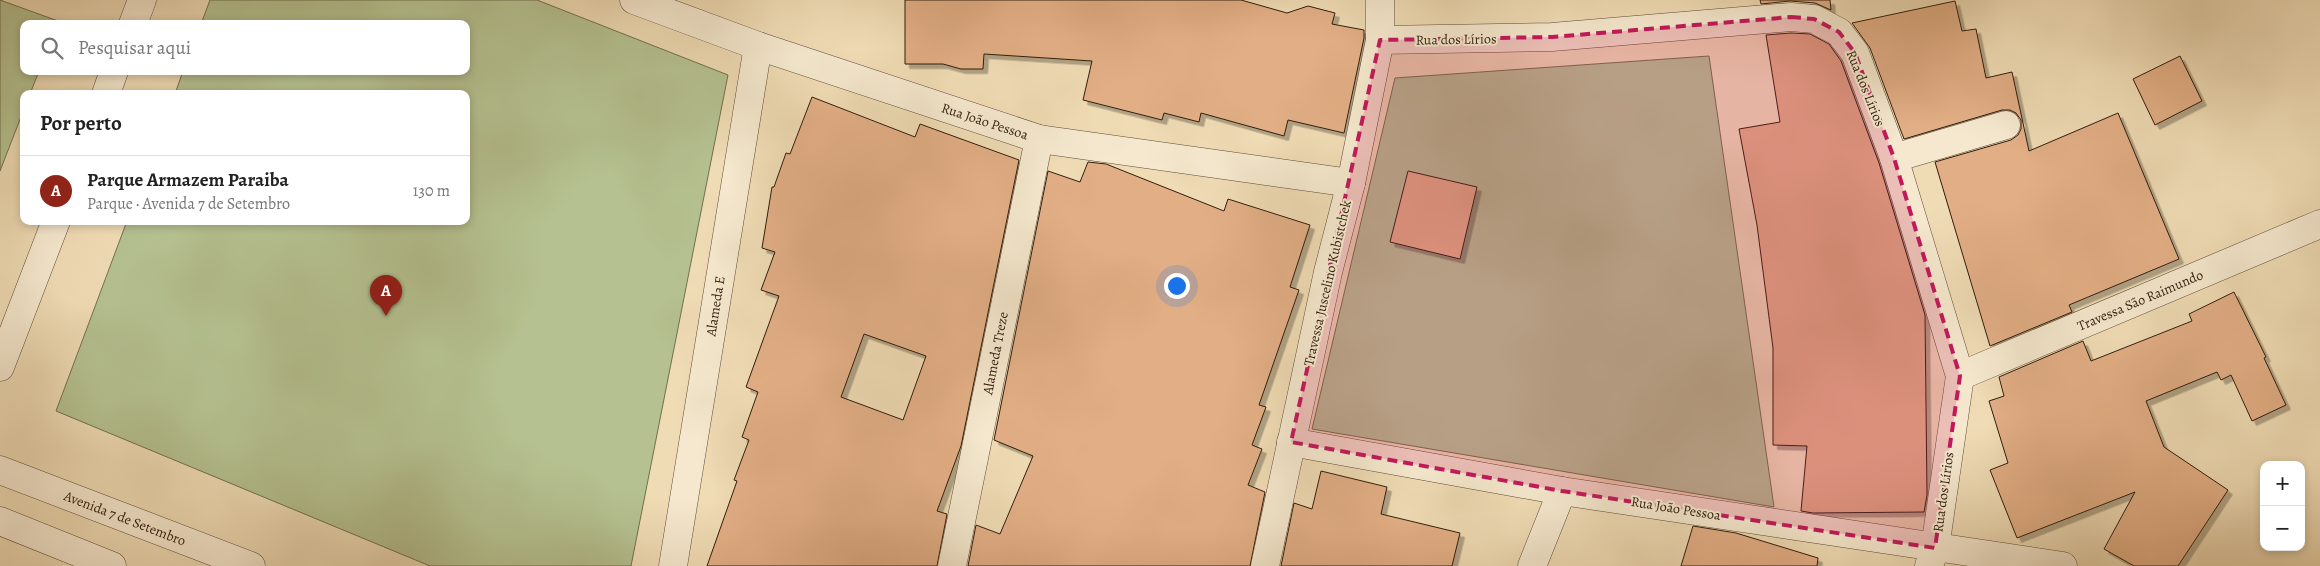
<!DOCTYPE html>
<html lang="pt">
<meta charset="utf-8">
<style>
:root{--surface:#fff;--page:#f6f6f6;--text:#222;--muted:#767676;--line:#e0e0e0;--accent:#8f2418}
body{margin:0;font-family:Alegreya,serif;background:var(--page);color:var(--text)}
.controls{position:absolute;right:15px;bottom:15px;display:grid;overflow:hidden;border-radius:10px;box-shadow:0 2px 8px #0003}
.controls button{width:45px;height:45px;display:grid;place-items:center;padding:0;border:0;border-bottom:1px solid var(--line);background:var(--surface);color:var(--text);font:25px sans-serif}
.you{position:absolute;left:1176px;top:285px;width:18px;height:18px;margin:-12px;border:4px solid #fff;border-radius:50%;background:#1a73e8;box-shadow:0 0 0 8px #1a73e833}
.badge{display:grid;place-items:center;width:32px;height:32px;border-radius:50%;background:var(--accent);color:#fff;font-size:16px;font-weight:700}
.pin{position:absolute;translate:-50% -41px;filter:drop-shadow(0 1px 2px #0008)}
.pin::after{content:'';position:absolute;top:26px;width:18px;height:15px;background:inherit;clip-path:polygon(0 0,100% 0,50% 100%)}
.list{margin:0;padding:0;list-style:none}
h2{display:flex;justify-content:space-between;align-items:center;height:65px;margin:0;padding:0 20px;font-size:21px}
h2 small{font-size:16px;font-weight:400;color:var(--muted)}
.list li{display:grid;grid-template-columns:32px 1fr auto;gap:15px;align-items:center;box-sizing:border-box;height:70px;padding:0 20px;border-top:1px solid var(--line)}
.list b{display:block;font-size:19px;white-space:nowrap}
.list p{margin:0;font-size:16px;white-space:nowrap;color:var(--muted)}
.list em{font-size:16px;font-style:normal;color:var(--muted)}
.icon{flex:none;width:28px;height:28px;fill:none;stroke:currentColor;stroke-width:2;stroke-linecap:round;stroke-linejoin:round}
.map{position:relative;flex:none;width:2320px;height:566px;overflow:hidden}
.search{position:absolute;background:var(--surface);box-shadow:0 2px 8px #0003;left:20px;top:20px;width:450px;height:55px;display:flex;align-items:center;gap:12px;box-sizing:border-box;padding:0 18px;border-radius:10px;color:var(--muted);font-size:19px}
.panel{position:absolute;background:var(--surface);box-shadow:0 2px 8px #0003;left:20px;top:90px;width:450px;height:135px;border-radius:10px}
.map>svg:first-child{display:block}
.green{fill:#b5c190;stroke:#726f4e}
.building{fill:#e2ae85;stroke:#301d0d;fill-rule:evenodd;filter:url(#shadow)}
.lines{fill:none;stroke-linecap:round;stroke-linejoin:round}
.minor-casing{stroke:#604c37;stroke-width:29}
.minor{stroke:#f5e8ce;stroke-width:28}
.marked{fill:#c2185b;fill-opacity:0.2;stroke:#c2185b;stroke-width:4;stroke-dasharray:10 6;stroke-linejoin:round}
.labels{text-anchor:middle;stroke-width:4;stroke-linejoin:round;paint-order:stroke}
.street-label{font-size:14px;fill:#301d0d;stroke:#f5e8ce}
</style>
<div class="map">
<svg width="2320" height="566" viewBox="0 0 2320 566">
<defs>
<filter id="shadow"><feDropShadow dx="4.5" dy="4.5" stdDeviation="0" flood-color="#0004"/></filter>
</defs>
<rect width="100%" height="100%" fill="#efdbb4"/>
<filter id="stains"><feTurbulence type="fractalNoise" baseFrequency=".004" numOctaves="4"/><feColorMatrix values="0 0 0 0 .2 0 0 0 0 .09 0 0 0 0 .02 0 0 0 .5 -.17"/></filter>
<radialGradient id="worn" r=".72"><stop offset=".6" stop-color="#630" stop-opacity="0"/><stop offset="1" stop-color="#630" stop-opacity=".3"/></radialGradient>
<g class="green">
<polygon points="0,0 58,21 57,24 24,24 24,71 39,71 30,94 24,94 24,109 0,171"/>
<polygon points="210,0 537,0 728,75 631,566 430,566 56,411 127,221 466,221 466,94 175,94 183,71 466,71 466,24 201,24"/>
<polygon points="1709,56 1774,507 1312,429 1395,78"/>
</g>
<g class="building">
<polygon points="905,0 1241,0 1287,13 1308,6 1335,13 1332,24 1364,30 1364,38 1344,133 1288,120 1284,136 1201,113 1199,122 1164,113 1162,120 1083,100 1092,61 984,54 983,69 961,69 943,64 905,64"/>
<polygon points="1760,0 1830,0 1831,10 1815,3 1790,1 1761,4"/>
<polygon points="1955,1 1962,31 1976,29 1986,78 2012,72 2029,151 2118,113 2179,259 2069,305 2072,312 1990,346 1935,162 2011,140 2018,135 2021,129 2021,120 2016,113 2010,110 2002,110 1904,139 1870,48 1852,23"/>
<polygon points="1791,33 1810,34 1829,44 1841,61 1879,163 1925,315 1927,495 1924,512 1813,513 1801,511 1807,446 1773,445 1773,348 1757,225 1739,129 1780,122 1766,35"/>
<polygon points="2180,56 2202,101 2155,125 2133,79"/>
<path d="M812,97L915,137L920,124L1019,160L961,446L937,511L947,514L937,566H707L737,481L734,480L749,440L742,437L758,392L746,387L779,296L761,290L775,252L762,248L772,187H774L786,153L790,154ZM864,334L926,356L903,420L841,397Z"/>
<polygon points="1088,162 1106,164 1224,211 1228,199 1310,225 1290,287 1299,290 1259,405 1266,407 1252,445 1262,449 1248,485 1265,492 1250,566 968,566 976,525 1000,534 1033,456 994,440 1048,171 1080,182"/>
<polygon points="1408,171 1477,187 1460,259 1390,242"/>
<polygon points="2234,292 2266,357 2264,358 2286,405 2252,421 2231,375 2221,380 2217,372 2146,401 2164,447 2228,490 2178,566 2134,566 2104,549 2135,492 2017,538 1990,470 2008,463 1989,401 2004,396 1999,377 2083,341 2091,361 2192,321 2189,314"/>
<polygon points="1321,471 1387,487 1381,514 1460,533 1452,566 1281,566 1294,503 1312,509"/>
<polygon points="1693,526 1736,533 1818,558 1817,566 1681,566"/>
</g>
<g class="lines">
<defs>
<g id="minor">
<polyline points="634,0 758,46 1039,139 1351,183"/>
<polyline points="133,24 142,0"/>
<polyline points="1380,40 1552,37 1791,17 1814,19 1839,32 1855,53 1894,158 1960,376 1935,548 1929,566"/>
<polyline points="106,94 114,71"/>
<polyline points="1894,158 2006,125"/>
<polyline points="0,367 56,221"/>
<polyline points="1960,376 2320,224"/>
<polyline points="1291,442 1562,491 2063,566"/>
<polyline points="0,470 251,566"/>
<polyline points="0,521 112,566"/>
<polyline points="673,566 758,46"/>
<polyline points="952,566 1039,139"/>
<polyline points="1265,566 1328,272 1351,183 1380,40 1380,0"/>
<polyline points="1532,566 1562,491"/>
</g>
</defs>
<use href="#minor" class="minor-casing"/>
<use href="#minor" class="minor"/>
</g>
<path class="marked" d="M1791,17L1814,19L1839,32L1855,53L1894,158L1960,376L1935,548L1562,491L1291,442L1380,40L1552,37Z"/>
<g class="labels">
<g class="street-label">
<text transform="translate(1456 39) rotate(-1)" y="5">Rua dos Lírios</text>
<text transform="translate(1866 88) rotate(68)" y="5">Rua dos Lírios</text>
<text transform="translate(985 121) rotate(18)" y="5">Rua João Pessoa</text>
<text transform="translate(1327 283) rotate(-77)" y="5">Travessa Juscelino Kubistchek</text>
<text transform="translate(2140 300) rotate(-23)" y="5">Travessa São Raimundo</text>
<text transform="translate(715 306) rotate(-81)" y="5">Alameda E</text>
<text transform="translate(995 353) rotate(-79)" y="5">Alameda Treze</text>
<text transform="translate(1943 492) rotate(-82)" y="5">Rua dos Lírios</text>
<text transform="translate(1676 508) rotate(9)" y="5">Rua João Pessoa</text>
<text transform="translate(125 518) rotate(21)" y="5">Avenida 7 de Setembro</text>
</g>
</g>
<rect width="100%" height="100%" filter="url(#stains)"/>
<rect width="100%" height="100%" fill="url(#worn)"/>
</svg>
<div class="controls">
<button>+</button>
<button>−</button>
</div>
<div class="you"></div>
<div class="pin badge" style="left:386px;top:316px">A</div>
<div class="search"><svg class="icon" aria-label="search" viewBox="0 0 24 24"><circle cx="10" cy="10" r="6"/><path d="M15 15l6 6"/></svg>Pesquisar aqui</div>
<section class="panel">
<h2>Por perto<small></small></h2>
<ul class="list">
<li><span class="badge">A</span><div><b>Parque Armazem Paraiba</b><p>Parque · Avenida 7 de Setembro</p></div><em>130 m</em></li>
</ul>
</section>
</div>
